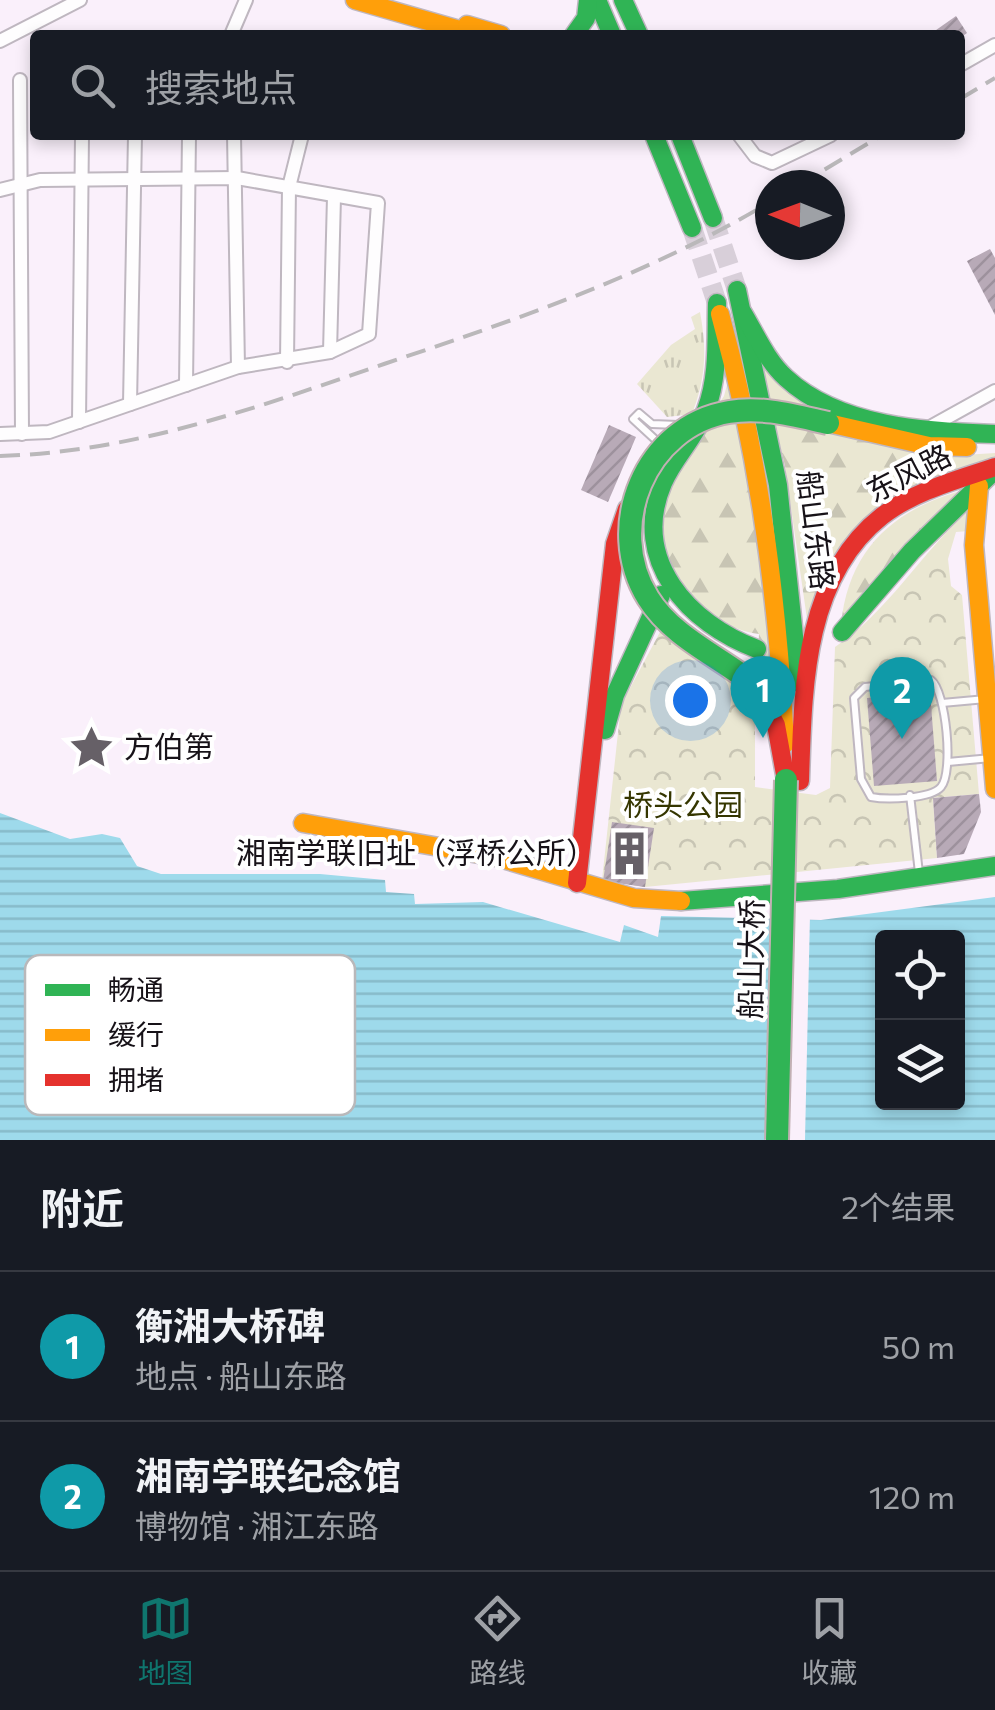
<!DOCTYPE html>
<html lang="zh">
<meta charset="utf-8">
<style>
:root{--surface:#171b24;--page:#242831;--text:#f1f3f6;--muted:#9ea1a6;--line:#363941;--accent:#0f766e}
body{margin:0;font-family:Commissioner,"Noto Sans SC",sans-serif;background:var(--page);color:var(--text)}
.controls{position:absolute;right:30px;bottom:30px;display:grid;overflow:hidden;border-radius:10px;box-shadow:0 5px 15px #0003}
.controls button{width:90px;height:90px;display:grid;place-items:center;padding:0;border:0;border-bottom:2px solid var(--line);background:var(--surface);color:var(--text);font:50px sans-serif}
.compass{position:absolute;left:755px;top:170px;width:90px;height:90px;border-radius:50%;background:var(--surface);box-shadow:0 5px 15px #0003;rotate:271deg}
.you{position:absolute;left:690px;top:700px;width:35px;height:35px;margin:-25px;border:8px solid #fff;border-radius:50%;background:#1a73e8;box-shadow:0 0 0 15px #1a73e833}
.badge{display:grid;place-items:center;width:65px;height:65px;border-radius:50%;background:var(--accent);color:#fff;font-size:32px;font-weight:700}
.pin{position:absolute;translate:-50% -82px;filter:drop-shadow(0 2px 5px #0008)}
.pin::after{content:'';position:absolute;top:52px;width:35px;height:30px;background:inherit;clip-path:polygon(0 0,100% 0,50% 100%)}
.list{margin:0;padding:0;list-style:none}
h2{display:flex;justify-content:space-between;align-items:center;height:130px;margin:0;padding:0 40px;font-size:42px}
h2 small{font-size:32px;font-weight:400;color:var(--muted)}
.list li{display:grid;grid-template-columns:65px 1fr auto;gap:30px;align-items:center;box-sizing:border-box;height:150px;padding:0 40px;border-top:2px solid var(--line)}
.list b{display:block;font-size:38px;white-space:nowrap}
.list p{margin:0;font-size:32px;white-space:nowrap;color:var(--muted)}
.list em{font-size:32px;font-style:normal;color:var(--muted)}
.icon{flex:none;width:55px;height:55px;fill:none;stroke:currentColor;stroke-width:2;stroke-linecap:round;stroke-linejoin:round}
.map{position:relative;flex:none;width:995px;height:1140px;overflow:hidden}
.search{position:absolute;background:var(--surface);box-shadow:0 5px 15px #0003;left:30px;right:30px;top:30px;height:110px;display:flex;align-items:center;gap:25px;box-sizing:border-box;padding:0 35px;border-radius:10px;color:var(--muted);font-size:38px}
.sheet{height:430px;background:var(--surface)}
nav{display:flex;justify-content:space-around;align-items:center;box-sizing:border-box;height:140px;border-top:2px solid var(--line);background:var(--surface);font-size:28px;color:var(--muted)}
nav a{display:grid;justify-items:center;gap:5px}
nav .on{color:var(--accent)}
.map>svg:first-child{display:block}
.grass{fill:url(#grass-tufts)}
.forest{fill:url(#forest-firs)}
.park{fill:url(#park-crowns)}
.water{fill:url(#water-rules);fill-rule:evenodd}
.pier{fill:#faf0fb}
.building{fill:url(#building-hatch)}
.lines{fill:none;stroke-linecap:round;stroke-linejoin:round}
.primary-tunnel{stroke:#d8cfd9;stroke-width:20;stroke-dasharray:20 10;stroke-linecap:butt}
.lane-casing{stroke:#bfb7c0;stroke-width:10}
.street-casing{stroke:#bfb7c0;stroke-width:16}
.fast-casing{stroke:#bfb7c0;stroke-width:21}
.slow-casing{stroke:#bfb7c0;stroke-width:21}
.jam-casing{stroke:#bfb7c0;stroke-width:21}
.lane{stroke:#fefdfe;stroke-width:6}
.street{stroke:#fefdfe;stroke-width:12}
.fast{stroke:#30b455;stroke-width:18}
.slow{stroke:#ff9f0a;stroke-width:18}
.jam{stroke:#e5322d;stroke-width:18}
.rail{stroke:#bab8ba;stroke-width:4;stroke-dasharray:20 10;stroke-linecap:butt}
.fast-bridge-casing{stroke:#c2b0b4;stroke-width:26;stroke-linecap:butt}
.fast-bridge{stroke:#30b455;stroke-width:22}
.labels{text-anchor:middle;stroke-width:8;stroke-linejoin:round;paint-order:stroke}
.street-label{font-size:30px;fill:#171218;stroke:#fff}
.poi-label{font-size:30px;fill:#171218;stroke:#fff;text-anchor:start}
.park-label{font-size:30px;fill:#353600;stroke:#fff}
.key{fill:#fff;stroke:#b9b8ba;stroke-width:2.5}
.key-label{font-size:28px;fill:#171218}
</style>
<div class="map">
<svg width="995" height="1140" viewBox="0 0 995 1140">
<defs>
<pattern id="grass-tufts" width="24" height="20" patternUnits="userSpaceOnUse" patternTransform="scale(2.5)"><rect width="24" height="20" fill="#eae7d2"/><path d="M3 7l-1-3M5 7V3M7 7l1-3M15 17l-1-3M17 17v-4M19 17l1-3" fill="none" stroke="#c8c5b4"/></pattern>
<pattern id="forest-firs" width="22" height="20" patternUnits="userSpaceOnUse" patternTransform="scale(2.5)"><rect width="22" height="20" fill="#eae7d2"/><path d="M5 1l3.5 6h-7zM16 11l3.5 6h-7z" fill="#c8c5b4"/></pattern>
<pattern id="park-crowns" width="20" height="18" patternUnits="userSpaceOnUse" patternTransform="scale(2.5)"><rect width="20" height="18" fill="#eae7d2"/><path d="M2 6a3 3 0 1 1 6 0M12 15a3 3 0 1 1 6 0" fill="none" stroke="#c8c5b4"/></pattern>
<pattern id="water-rules" width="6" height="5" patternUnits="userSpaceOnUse" patternTransform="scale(2.5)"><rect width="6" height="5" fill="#9edaeb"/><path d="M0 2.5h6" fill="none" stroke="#87bac9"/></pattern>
<pattern id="building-hatch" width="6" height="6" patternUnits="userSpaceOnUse" patternTransform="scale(2.5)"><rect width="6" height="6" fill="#b8aab7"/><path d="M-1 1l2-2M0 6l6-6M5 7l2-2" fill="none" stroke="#9d919d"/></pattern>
</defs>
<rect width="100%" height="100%" fill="#faf0fb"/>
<path class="grass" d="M700,312C707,350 706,378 692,414L667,417L637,384L671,345L695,329L691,317Z"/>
<g class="forest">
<polygon points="760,362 948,456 995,453 995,463 916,490 824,571 807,619 785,466"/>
<path d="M728,381L734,390L763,550L774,695L757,674L759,634C695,625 640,555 668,490C681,457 705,426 724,396Z"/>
<path d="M968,489L841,625C848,548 896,507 968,489Z"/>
</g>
<path class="park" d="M968,511L969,531L956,532L948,559L951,586L962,595L979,794L933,798L937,858L645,887L602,880L621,705L660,632L718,669L755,704V787L816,795L830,788L835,647C887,613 921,553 968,511Z"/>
<path class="water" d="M0,813L70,839L102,834L120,838L137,866L161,874H320L385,880L386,892L414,894L415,904L483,902L620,942L624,925L658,937L661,916L821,920L995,897V1140H0ZM882,938H958V1102H882Z"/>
<polygon class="pier" points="771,914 810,914 805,1140 765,1140"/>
<g class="building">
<polygon points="956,16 967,33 960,38 929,35"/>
<polygon points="990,249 995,258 995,315 967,261"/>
<polygon points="609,425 636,437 608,502 581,490"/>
<polygon points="930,692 937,781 874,786 867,698"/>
<polygon points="979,794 981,812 964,854 937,858 933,798"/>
<polygon points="612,822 654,828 645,887 603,881"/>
</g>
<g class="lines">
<g class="primary-tunnel">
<polyline points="713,218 737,290"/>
<polyline points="692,228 717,303"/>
</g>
<defs>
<g id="lane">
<polyline points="659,443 633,419 639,413 652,424 678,425"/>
<path d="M931,680C946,691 954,772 941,787C931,799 886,800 871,797L861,779L854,698L865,687Z"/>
<polyline points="942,703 986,699"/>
<polyline points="948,762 991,758"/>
<polyline points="910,795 919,873"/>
</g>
<g id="street">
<polyline points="231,35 246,0"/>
<polyline points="0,41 80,0"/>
<polyline points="960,65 995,45"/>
<polyline points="20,80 22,434"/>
<polyline points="234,135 238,367"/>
<polyline points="739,135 755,156 772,163 831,135"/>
<polyline points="0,190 40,180 237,178 378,203 369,334 330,352 238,367 49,432 0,434"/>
<polyline points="330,352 334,197"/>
<polyline points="287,362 289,187 302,135"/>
<polyline points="186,385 189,135"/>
<polyline points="130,404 135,135"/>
<polyline points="79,422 82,135"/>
<polyline points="932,426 995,391"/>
</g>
<g id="fast">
<polyline points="597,0 612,35"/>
<polyline points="623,0 639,35"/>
<polyline points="574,35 586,18 588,0"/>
<polyline points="654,135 692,228"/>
<polyline points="680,135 713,218"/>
<polyline points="737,290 778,485 799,683"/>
<path d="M717,303C716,339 719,376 706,410C696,437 674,457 663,483C630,560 689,624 757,649"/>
<path d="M743,313C756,335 767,361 786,378C839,427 927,432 995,434"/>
<polyline points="842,632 912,551 994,471"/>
<polyline points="605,730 615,695 661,595"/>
<polyline points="681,901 838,889 995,866"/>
</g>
<g id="slow">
<polyline points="355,0 477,35"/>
<polyline points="467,25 501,35"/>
<path d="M720,314C759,455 778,598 785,744"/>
<polyline points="828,423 929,446 967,447"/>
<polyline points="979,486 974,545 995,789"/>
<polyline points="303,823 496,857 634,898 681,901"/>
</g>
<g id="jam">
<polyline points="755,685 776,725 786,780"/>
<path d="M800,781C803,690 803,578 882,516C914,491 957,480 995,467"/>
<polyline points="577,883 615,544 627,509"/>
</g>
</defs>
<use href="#lane" class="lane-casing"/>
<use href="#street" class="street-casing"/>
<use href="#fast" class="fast-casing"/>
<use href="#slow" class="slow-casing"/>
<use href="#jam" class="jam-casing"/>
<use href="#lane" class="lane"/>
<use href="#street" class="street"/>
<use href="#fast" class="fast"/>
<use href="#slow" class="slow"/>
<use href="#jam" class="jam"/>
<g class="rail">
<polyline points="960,99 995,78"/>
<polyline points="799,185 882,135"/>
<path d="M0,456C135,452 258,407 384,364C518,319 648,275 770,202"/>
</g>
<defs>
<g id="fast-bridge">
<path d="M755,685C720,657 672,637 648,598C604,527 645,426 729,412C762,406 796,416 828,423"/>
<polyline points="777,1140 786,780"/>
</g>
</defs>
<use href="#fast-bridge" class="fast-bridge-casing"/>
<use href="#fast-bridge" class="fast-bridge"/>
</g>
<defs>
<symbol id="sight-bare" viewBox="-9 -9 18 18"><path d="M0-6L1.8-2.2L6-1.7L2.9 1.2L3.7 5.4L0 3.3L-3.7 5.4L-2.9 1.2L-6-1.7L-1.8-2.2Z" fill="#666067" stroke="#fff" stroke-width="2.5" paint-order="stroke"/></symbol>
<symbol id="building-bare" viewBox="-9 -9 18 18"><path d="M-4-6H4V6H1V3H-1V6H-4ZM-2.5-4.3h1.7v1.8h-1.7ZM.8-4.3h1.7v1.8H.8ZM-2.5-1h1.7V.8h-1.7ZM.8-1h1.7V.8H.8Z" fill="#666067" stroke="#fff" stroke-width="2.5" paint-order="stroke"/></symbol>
</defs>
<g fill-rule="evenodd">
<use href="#sight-bare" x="60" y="716" width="63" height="63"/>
<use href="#building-bare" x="598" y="822" width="63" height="63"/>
</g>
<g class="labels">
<g class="street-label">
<text transform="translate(909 474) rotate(-27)" y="10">东风路</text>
<text transform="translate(815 530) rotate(83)" y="10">船山东路</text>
<text transform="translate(752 959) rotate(-89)" y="10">船山大桥</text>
</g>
<g class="poi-label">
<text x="124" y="758">方伯第</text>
<text x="596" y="864" text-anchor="end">湘南学联旧址（浮桥公所）</text>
</g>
<g class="park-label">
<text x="683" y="816">桥头公园</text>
</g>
</g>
<rect x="25" y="955" width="330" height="160" rx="15" class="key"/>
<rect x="45" y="984" width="45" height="12" fill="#30b455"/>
<rect x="45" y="1029" width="45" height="12" fill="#ff9f0a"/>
<rect x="45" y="1074" width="45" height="12" fill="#e5322d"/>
<g class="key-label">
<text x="108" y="1000">畅通</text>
<text x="108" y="1045">缓行</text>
<text x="108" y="1090">拥堵</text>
</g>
</svg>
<div class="controls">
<button><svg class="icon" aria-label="locate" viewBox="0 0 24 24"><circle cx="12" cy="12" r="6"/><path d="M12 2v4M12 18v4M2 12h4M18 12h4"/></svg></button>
<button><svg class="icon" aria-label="layers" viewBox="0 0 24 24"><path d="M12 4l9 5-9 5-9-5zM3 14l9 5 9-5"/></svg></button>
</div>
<svg class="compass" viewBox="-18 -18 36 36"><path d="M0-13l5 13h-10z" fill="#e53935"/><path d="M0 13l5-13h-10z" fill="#9ea1a6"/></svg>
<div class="you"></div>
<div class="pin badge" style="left:763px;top:738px;background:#0f9aa8">1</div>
<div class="pin badge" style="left:902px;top:739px;background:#0f9aa8">2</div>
<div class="search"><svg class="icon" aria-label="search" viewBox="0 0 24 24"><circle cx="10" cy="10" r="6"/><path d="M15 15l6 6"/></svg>搜索地点</div>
</div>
<section class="sheet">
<h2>附近<small>2个结果</small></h2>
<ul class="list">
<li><span class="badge" style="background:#0f9aa8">1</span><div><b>衡湘大桥碑</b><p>地点 · 船山东路</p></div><em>50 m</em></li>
<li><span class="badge" style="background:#0f9aa8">2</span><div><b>湘南学联纪念馆</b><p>博物馆 · 湘江东路</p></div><em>120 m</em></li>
</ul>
</section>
<nav>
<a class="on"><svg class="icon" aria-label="map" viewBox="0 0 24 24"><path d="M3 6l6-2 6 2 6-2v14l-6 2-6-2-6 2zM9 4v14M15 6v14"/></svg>地图</a>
<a><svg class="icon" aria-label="directions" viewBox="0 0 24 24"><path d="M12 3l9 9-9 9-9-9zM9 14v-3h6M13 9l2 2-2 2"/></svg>路线</a>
<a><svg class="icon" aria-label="saved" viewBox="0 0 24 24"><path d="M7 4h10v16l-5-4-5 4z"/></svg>收藏</a>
</nav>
